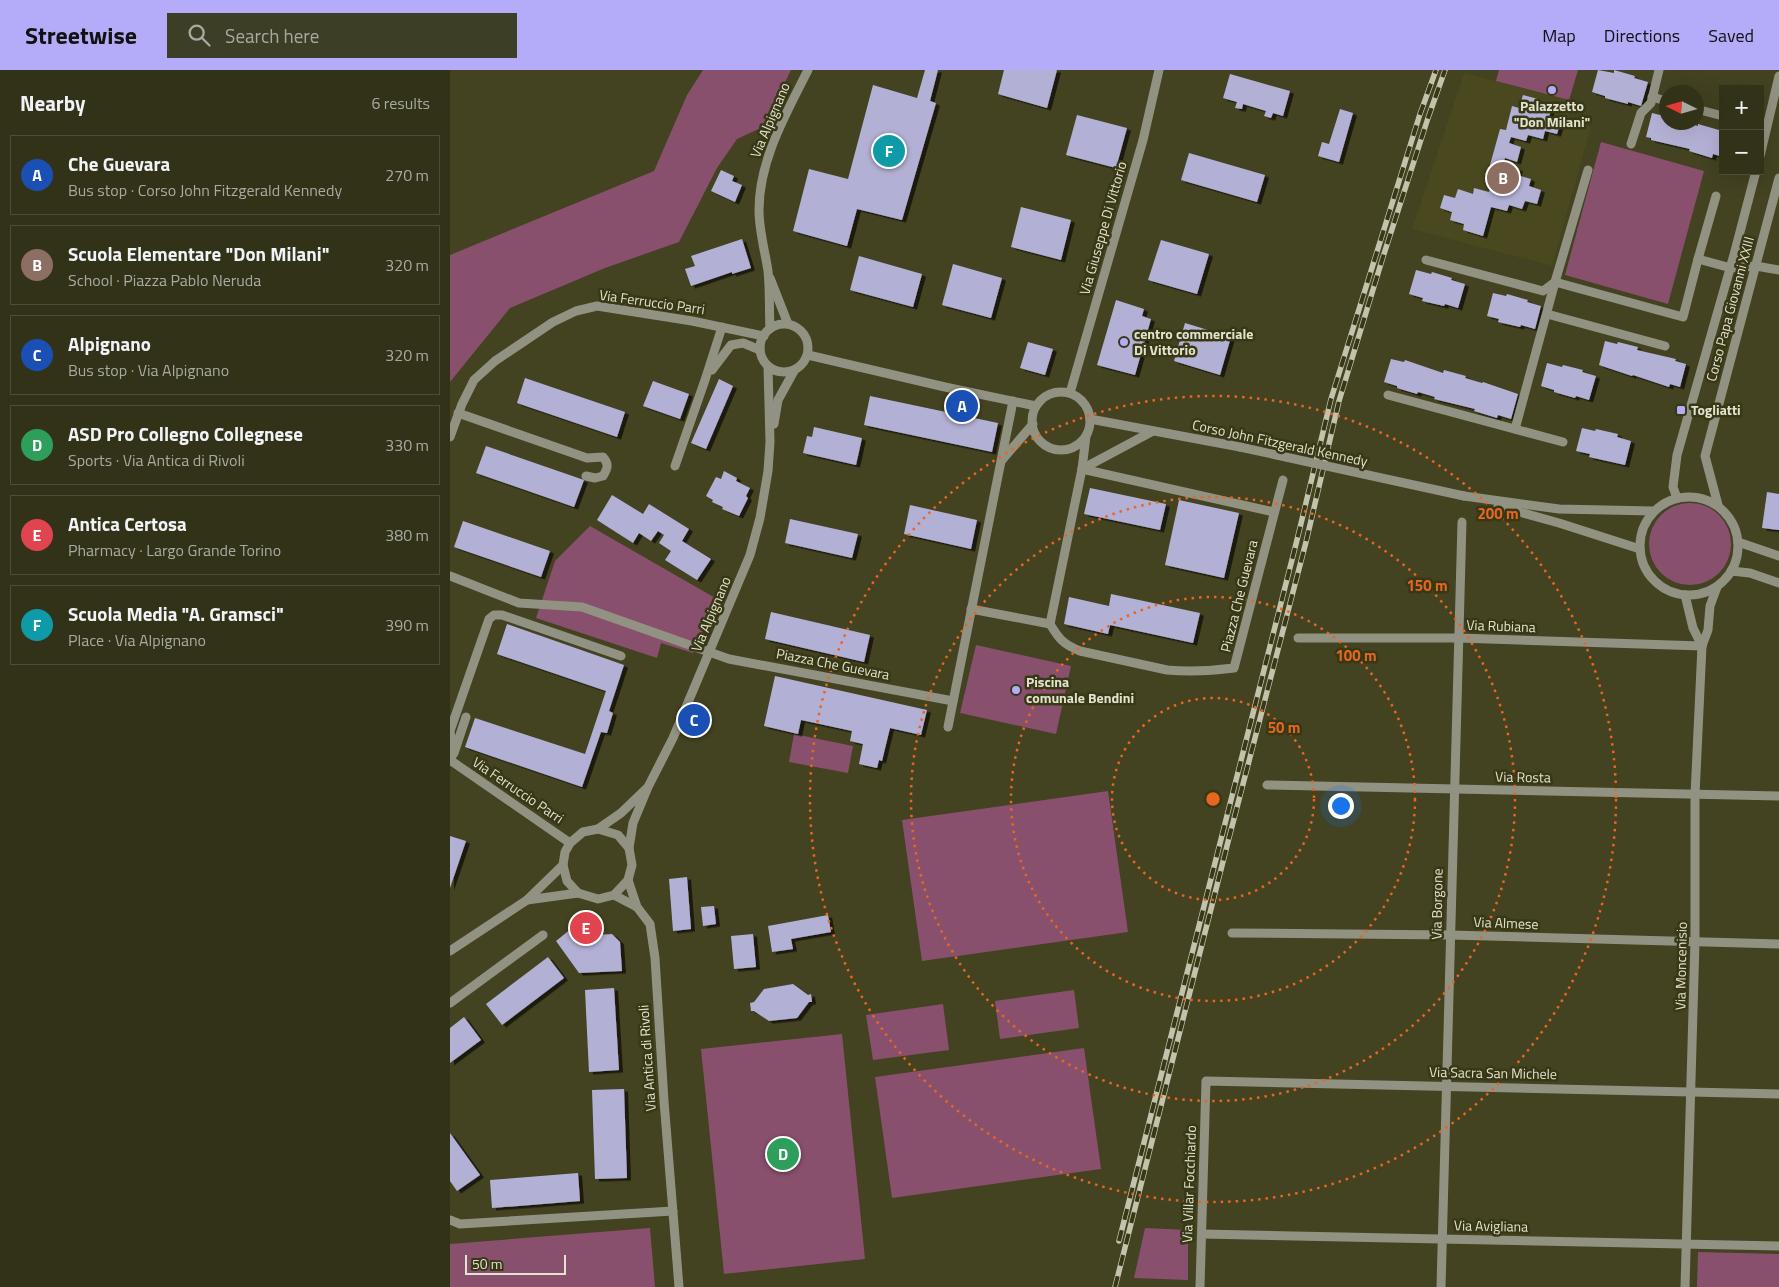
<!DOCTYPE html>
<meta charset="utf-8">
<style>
:root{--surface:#323219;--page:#3d3e26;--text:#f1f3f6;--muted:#a8aaa2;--line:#4d4d38;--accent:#b4acf9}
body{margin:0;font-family:"Titillium Web",sans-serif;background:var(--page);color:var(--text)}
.controls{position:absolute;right:15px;top:15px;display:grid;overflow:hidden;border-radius:0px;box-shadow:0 5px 20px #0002}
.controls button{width:45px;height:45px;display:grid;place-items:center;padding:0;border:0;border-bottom:1px solid var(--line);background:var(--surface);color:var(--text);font:25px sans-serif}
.compass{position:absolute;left:1209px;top:15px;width:45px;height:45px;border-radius:50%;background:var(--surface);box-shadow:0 5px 20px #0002;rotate:275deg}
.scale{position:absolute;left:15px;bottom:12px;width:101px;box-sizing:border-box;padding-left:5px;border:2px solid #e2e3cf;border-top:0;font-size:14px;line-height:18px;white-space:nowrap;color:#e2e3cf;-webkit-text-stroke:4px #383816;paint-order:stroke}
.you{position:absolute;left:890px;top:735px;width:18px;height:18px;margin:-12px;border:4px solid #fff;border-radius:50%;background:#1a73e8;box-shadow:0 0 0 8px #1a73e833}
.badge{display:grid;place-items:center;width:32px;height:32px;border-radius:50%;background:var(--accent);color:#fff;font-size:16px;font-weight:700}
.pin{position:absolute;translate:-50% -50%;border:2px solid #fff;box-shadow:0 1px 5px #0006}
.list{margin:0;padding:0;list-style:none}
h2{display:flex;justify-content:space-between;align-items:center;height:65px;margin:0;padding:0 20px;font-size:21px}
h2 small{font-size:16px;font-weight:400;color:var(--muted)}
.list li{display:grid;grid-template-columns:32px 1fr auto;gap:15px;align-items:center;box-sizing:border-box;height:80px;margin:0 10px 10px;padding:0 10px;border:1px solid var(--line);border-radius:0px}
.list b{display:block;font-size:19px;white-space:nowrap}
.list p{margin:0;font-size:16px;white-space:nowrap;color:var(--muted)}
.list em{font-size:16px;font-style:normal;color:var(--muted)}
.icon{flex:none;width:28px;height:28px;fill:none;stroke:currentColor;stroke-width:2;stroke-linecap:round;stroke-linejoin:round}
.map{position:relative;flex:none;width:1329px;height:1217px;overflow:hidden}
header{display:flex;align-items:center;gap:30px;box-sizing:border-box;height:70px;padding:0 25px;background:var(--accent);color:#111}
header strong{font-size:24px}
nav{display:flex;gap:28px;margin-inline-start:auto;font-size:18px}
.search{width:350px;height:45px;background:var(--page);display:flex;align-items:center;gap:12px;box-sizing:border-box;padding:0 18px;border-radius:0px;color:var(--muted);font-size:19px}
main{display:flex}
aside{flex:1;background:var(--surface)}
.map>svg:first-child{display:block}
.built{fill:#49481e}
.green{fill:#88506d}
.building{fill:#b3b0d5;filter:url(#shadow)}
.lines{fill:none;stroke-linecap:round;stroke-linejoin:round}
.minor{stroke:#929282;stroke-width:9}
.rail-casing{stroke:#c2c3ac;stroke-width:5.5}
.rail{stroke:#383816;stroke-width:4;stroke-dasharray:11;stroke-linecap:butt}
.minor-bridge{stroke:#929282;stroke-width:9}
.ring{fill:none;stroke:#e76720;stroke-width:2.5;stroke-dasharray:2.5 5}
.poi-dot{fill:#b4acf9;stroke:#383816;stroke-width:2}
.labels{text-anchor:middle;stroke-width:5;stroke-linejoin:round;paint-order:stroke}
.poi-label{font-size:14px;font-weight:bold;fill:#e2e3cf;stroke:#383816;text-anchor:start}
.street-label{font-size:14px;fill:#e2e3cf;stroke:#383816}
.centre{fill:#e76720;stroke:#383816;stroke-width:2.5}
.ring-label{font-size:15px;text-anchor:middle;font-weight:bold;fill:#e76720;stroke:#383816;stroke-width:5;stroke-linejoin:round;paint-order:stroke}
</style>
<header>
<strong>Streetwise</strong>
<div class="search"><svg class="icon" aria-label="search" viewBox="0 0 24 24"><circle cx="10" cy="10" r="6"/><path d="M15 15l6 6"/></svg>Search here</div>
<nav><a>Map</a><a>Directions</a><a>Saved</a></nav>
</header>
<main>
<aside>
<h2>Nearby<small>6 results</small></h2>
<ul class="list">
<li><span class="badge" style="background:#1a4fb4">A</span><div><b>Che Guevara</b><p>Bus stop · Corso John Fitzgerald Kennedy</p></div><em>270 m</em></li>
<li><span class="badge" style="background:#8d6e63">B</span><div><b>Scuola Elementare &quot;Don Milani&quot;</b><p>School · Piazza Pablo Neruda</p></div><em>320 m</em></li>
<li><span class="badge" style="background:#1a4fb4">C</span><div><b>Alpignano</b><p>Bus stop · Via Alpignano</p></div><em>320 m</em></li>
<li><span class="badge" style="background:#2e9e5b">D</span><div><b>ASD Pro Collegno Collegnese</b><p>Sports · Via Antica di Rivoli</p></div><em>330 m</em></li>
<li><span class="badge" style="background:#e0444e">E</span><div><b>Antica Certosa</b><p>Pharmacy · Largo Grande Torino</p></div><em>380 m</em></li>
<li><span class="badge" style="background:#0f9aa8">F</span><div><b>Scuola Media &quot;A. Gramsci&quot;</b><p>Place · Via Alpignano</p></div><em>390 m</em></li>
</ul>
</aside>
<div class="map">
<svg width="1329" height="1217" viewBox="0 0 1329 1217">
<defs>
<filter id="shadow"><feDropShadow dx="4" dy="2.5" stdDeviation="0" flood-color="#0009"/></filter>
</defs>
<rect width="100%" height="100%" fill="#434221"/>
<polygon class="built" points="1014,3 1119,30 1119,50 1141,57 1102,196 962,159"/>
<g class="green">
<polygon points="253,0 341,0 313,57 287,69 267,98 229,172 155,198 60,238 0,312 0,185 204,101 237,25"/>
<polygon points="1049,0 1128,0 1119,30 1046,11"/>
<polygon points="1151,72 1254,101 1218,234 1115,205"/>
<circle cx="1240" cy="474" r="41"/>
<polygon points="140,456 267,529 243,583 211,573 207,588 86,548 105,491"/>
<polygon points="526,575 621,596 606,664 510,643"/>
<polygon points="344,664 403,676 398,703 339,692"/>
<polygon points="658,721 678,862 472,891 452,750"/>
<polygon points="624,920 629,958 550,969 545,931"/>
<polygon points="493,934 499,980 423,990 416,945"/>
<polygon points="392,964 415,1189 274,1204 251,979"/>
<polygon points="634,978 651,1099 442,1128 425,1007"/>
<polygon points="200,1158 205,1217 0,1217 0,1174"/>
<polygon points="695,1158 738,1160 738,1210 684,1208"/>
<polygon points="1248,1182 1329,1184 1329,1217 1247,1217"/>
</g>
<g class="building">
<polygon points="475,0 488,0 480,31 486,33 452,150 407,139 397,176 343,161 359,99 398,109 423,15 467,28"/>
<polygon points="554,0 607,0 597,38 548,24"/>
<polygon points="1148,0 1164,3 1164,0 1185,6 1184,8 1198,12 1191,36 1178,32 1178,34 1155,28 1155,26 1142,22"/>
<polygon points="780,4 840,21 833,46 823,43 821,48 814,46 816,41 793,34 792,39 785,38 787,32 773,28"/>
<polygon points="1073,25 1088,29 1086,35 1101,39 1099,48 1111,51 1107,64 1095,61 1093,69 1078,65 1076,71 1061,67 1059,73 1071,77 1067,92 1055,88 1053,95 1069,99 1067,105 1081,109 1079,116 1091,120 1087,134 1075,131 1072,139 1059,135 1057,141 1041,137 1033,166 1013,160 1014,154 1000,150 1002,142 990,138 994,125 1005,128 1008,119 1023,124 1024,118 1039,122 1046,97 1040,95 1050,59 1056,60 1062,36 1069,38"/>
<polygon points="890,39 903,43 889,92 868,86 872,72 879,74"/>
<polygon points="1202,43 1210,45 1211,43 1216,44 1216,52 1235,52 1248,56 1248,54 1269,60 1269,62 1273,63 1273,87 1263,84 1262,88 1239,81 1240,79 1201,70 1201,68 1196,67"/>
<polygon points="627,45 677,58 666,98 616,85"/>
<polygon points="739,83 815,105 807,132 731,110"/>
<polygon points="271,100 284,106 282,111 292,115 285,132 261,121"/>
<polygon points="571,137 621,150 611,190 561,177"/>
<polygon points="292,169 301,198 282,204 282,202 241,216 235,199 245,196 241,186"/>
<polygon points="711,170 759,184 747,224 698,210"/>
<polygon points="409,186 472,204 463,237 400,220"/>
<polygon points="503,194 552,208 541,248 492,235"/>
<polygon points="966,200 981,204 982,202 1002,208 1001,210 1015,214 1008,238 995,234 994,236 972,231 973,228 959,224"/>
<polygon points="1043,223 1056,226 1057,224 1078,230 1077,232 1091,236 1085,259 1071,255 1070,257 1048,252 1049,249 1037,246"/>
<polygon points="666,230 694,239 692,246 701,249 685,305 647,295"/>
<polygon points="735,253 781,267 770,305 724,291"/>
<polygon points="1155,271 1167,274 1168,272 1188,277 1187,280 1226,289 1225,291 1236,294 1230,317 1220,314 1219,317 1183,305 1182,306 1149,295"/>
<polygon points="578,272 603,279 595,305 570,298"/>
<polygon points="941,289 954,292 955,290 993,303 994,300 1016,306 1015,308 1032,313 1033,312 1068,324 1061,349 1048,345 1047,348 1024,341 1025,339 984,329 985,327 968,322 967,324 947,318 947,316 934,312"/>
<polygon points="1097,293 1112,297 1113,295 1133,300 1132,302 1146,306 1139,330 1126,326 1125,328 1104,322 1104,320 1091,316"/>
<polygon points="75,308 175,342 167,367 67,333"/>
<polygon points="269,309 283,316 256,379 241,373"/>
<polygon points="203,311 239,324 230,349 193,336"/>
<polygon points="420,326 548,353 542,382 414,355"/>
<polygon points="364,357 412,368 406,395 353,383 357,366 362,367"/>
<polygon points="1132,358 1145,361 1146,359 1168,364 1167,367 1181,371 1175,395 1139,387 1140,384 1126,381"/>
<polygon points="36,376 134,410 124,437 26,403"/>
<polygon points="274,401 287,408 286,411 300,418 296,426 298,428 289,446 272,439 273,437 262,432 263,430 256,426 266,407 271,409"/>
<polygon points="640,418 716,434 710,460 634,444"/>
<polygon points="1317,422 1329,424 1329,460 1312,458"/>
<polygon points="162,425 193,444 199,434 239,459 232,471 261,489 247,510 215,490 221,481 209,473 214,465 208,461 201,471 189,463 183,473 147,450"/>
<polygon points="729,430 789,443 774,508 715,495"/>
<polygon points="460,435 527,450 521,479 454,464"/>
<polygon points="340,449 408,464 402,488 335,473"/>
<polygon points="13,451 100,481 91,507 4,477"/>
<polygon points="661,524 750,543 743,573 660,555 658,564 614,554 619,527 659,536"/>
<polygon points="321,542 420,565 414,592 315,569"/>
<polygon points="57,554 174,595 159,641 163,643 157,663 151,662 132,717 15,677 25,648 135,684 156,621 47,584"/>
<polygon points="325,606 477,640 471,665 440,658 432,691 429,690 427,698 409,694 413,674 400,671 402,661 351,650 348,664 314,656"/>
<polygon points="0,766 16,771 0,818"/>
<polygon points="237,807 241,859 223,861 219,809"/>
<polygon points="264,836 266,854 253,856 251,837"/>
<polygon points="378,845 381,862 341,869 343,879 322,882 318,856"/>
<polygon points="127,854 140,855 147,865 162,864 170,872 172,901 129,903 106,871"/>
<polygon points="303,864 306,897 284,899 281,866"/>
<polygon points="98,887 114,908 52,955 36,934"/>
<polygon points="343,914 358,925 361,924 362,932 359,932 347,948 319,951 304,941 301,941 300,933 304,932 314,919"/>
<polygon points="164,918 169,1000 139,1002 135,920"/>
<polygon points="14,947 31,970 0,993 0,958"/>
<polygon points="174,1019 177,1108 145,1109 142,1020"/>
<polygon points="0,1063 30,1105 7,1121 0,1111"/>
<polygon points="128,1103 130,1131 42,1138 40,1110"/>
</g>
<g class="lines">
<g class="minor">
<polyline points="1202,27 1216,31"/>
<polyline points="1246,39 1273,46"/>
<polyline points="1181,74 1191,43 1201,33 1209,0"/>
<polyline points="1310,86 1329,6"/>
<polyline points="1138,100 1105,212 1233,247 1248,189 1281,198 1306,196 1329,200"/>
<polyline points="1248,189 1266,126"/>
<polyline points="976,190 1093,221 1105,212"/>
<polyline points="320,208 338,254"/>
<polyline points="1097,244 1215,276"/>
<circle cx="334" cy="278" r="24"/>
<path d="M320,259C319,240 320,220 318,201C315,181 309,161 309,140C309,90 336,44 358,0"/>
<polyline points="358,285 495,317 586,336"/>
<polyline points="262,300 281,275 293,273 310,280"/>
<circle cx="611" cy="351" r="29"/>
<polyline points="620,323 693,70 709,0"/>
<polyline points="938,325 1113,372"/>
<path d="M8,343L137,388L153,387C159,394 158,398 153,406L145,408L136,406"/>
<polyline points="640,349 790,377"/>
<polyline points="324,354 328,330 344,301"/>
<polyline points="1065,359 1105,212"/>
<polyline points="0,367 12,334 24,310 45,291 103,252 126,241 147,236 242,251 314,266"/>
<polyline points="552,390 583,354"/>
<polyline points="225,396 255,310 272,257"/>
<polyline points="632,399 824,442"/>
<polyline points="632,399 703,361"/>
<polyline points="1014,426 1109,439 1203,441"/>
<circle cx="1239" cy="476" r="49"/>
<polyline points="1227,428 1223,417 1227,385 1285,181 1306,101"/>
<polyline points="1268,435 1255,386 1329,108"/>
<polyline points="1048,436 1109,453 1190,479"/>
<polyline points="1288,472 1329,486"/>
<polyline points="1281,501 1300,503 1329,513"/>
<polyline points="0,506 69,533 132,537 279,589 503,631"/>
<polyline points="1235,525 1243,558 1252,576"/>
<polyline points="521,539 600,554 632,399 636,366"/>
<path d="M600,554C609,569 613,574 630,581L717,600C741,602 761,601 784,598L833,410"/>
<polyline points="848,568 1008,568 1252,576"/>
<polyline points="498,657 563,331"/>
<polyline points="4,683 16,647"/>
<polyline points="0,690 120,773"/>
<polyline points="0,691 3,684 0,661 39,549 44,545 52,545 171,586"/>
<polyline points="817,715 1329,726"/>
<polyline points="198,717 171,743 148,759 133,762 120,773 115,782 113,795 117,811 128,823 148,829 164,825 178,810 182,795 179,778 183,753 198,717 223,668 300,485 310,448 318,401 320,372 318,297"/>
<polyline points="148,759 168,765 179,778"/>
<polyline points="178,810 187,837 200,854 205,888 214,1031 229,1217"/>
<polyline points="164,825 187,837"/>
<polyline points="77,830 128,823"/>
<polyline points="782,863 1000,865 1329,874"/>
<polyline points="0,881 77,830 113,795"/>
<polyline points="0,933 93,865"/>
<polyline points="0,1150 10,1154 223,1141"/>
<polyline points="752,1164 1329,1176"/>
<polyline points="750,1217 756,1011 1329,1024"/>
<polyline points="991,1217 1012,452"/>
<polyline points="1235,1217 1245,872 1245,725 1252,576 1258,560 1260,536 1267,517"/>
</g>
<defs>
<g id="rail">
<polyline points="669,1171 847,470 881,329 970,44 986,0"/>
<polyline points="665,1217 779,768 856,472 889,331 933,187 978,48 995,0"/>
</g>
</defs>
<use href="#rail" class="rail-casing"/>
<use href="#rail" class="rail"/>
<polyline class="minor-bridge" points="790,377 1014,426"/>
</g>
<g class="ring">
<circle cx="763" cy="729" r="101"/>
<circle cx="763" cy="729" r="202"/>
<circle cx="763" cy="729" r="302"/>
<circle cx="763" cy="729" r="403"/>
</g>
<g class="poi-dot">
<circle cx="1102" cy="20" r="5"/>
<circle cx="674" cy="272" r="5"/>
<rect x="1226" y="335" width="10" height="10" rx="2.5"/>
<circle cx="566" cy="620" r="5"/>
</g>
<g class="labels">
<g class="poi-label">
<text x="1102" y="41" text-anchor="middle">Palazzetto<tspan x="1102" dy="16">"Don Milani"</tspan></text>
<text x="684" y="269">centro commerciale<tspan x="684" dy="16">Di Vittorio</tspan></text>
<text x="1241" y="345">Togliatti</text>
<text x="576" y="617">Piscina<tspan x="576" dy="16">comunale Bendini</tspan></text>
</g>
<g class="street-label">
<text transform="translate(320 50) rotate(-67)" y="5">Via Alpignano</text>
<text transform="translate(653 158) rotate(-74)" y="5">Via Giuseppe Di Vittorio</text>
<text transform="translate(202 232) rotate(8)" y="5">Via Ferruccio Parri</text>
<text transform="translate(1280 239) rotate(-75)" y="5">Corso Papa Giovanni XXIII</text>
<text transform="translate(830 373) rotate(12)" y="5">Corso John Fitzgerald Kennedy</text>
<text transform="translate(789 526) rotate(-76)" y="5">Piazza Che Guevara</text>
<text transform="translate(261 544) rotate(-67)" y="5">Via Alpignano</text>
<text transform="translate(1051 556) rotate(2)" y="5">Via Rubiana</text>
<text transform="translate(383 594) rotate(11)" y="5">Piazza Che Guevara</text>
<text transform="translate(1073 707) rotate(1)" y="5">Via Rosta</text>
<text transform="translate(68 720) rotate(34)" y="5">Via Ferruccio Parri</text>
<text transform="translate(987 834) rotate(-89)" y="5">Via Borgone</text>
<text transform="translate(1056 853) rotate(2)" y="5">Via Almese</text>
<text transform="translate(1231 896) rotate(-89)" y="5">Via Moncenisio</text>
<text transform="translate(197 988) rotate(-94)" y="5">Via Antica di Rivoli</text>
<text transform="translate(1043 1003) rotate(1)" y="5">Via Sacra San Michele</text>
<text transform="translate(739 1114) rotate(-88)" y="5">Via Villar Focchiardo</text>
<text transform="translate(1041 1156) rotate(1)" y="5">Via Avigliana</text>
</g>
</g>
<circle cx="763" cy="729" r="8" class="centre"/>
<g class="ring-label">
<text x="1048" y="449">200 m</text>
<text x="977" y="521">150 m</text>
<text x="906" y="591">100 m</text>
<text x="834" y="663">50 m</text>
</g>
</svg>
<div class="controls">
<button>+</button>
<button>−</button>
</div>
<svg class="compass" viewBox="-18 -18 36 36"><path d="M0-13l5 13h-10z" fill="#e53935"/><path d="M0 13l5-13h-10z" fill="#a8aaa2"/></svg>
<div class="scale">50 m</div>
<div class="you"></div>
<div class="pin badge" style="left:512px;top:336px;background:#1a4fb4">A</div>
<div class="pin badge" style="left:1053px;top:108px;background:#8d6e63">B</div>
<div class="pin badge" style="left:244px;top:650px;background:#1a4fb4">C</div>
<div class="pin badge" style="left:333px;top:1084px;background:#2e9e5b">D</div>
<div class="pin badge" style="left:136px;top:858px;background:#e0444e">E</div>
<div class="pin badge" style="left:439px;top:81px;background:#0f9aa8">F</div>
</div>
</main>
